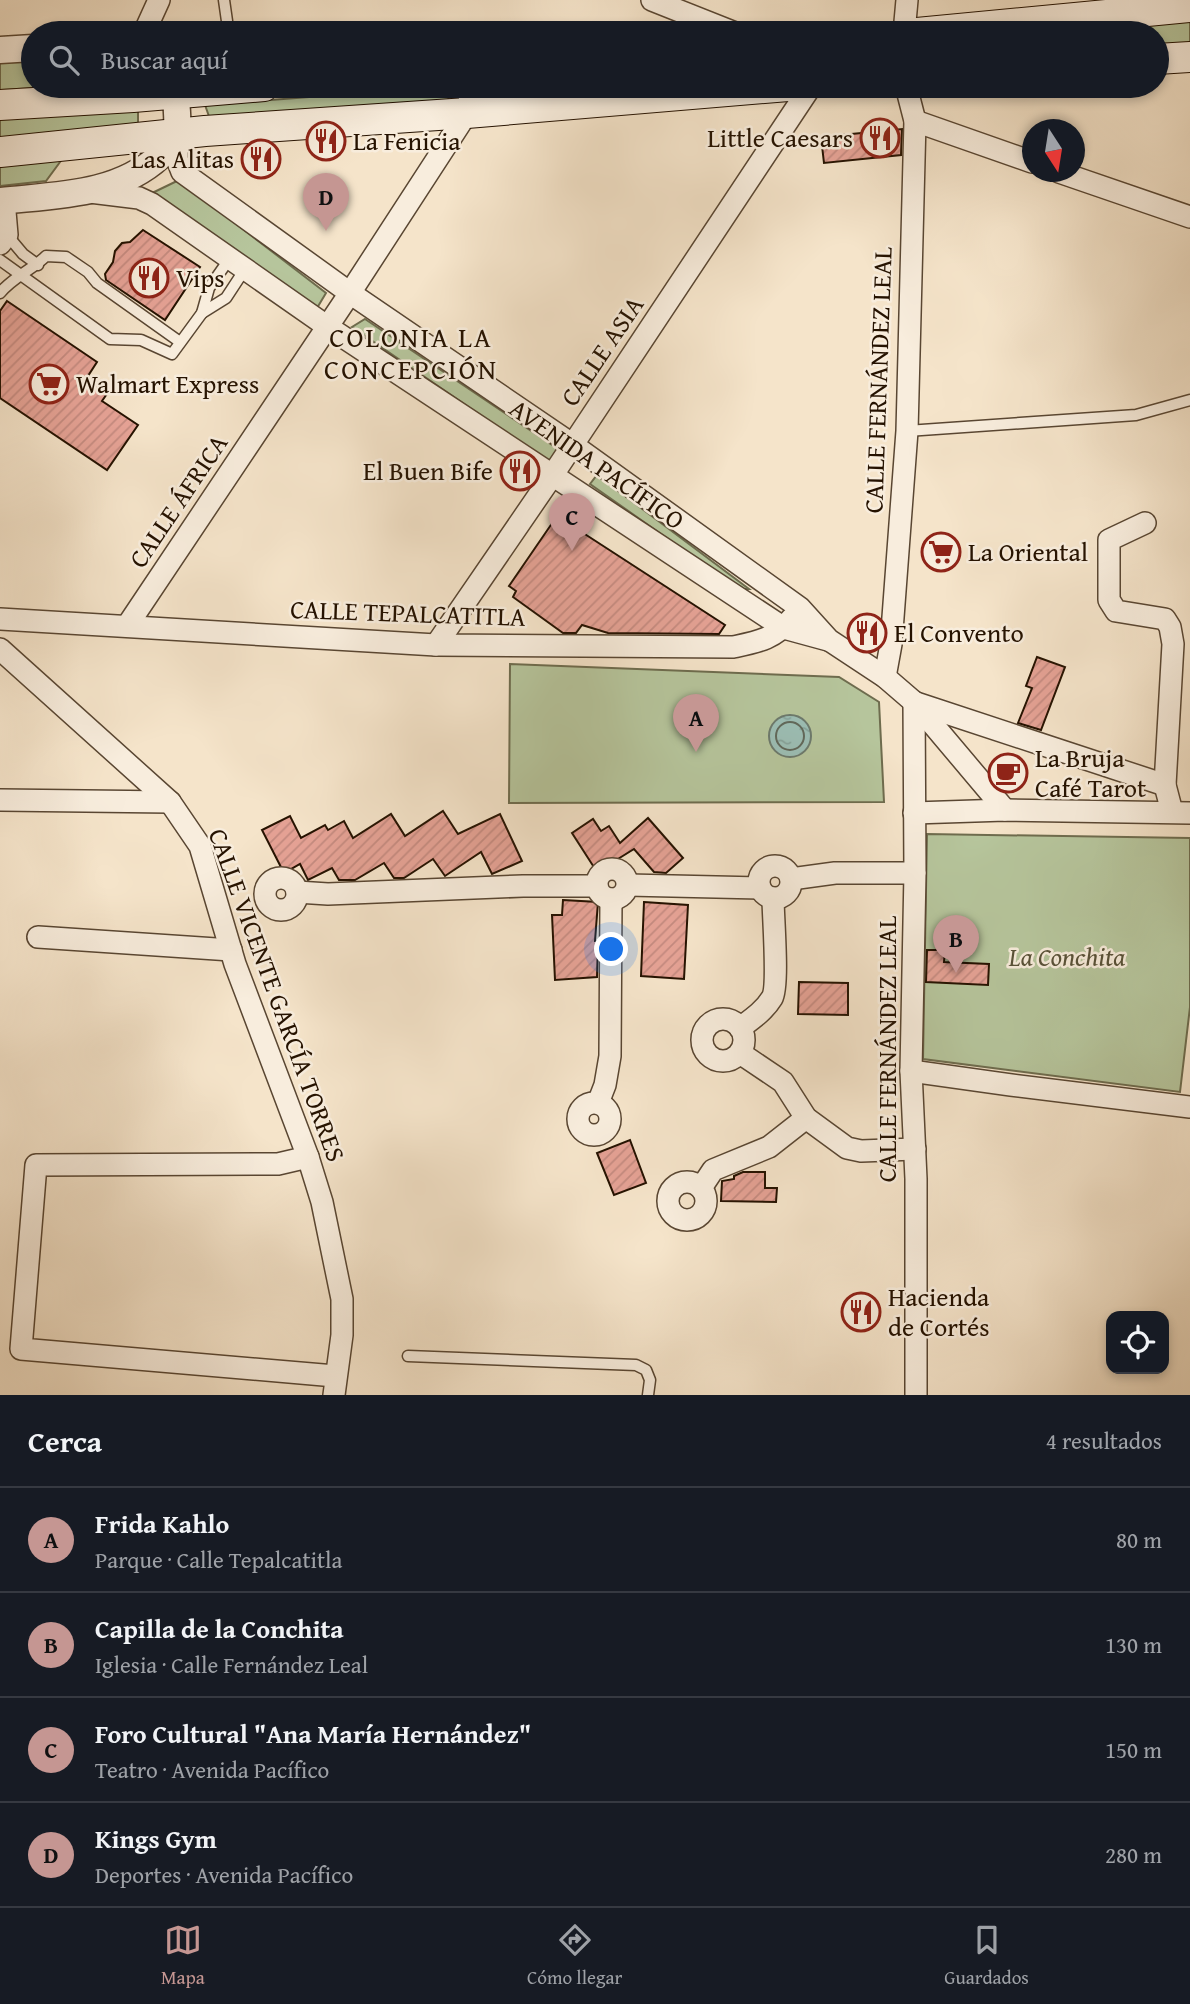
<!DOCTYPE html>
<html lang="es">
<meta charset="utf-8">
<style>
:root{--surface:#171b24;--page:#20242c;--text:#f1f3f6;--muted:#9ea1a6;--line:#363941;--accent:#c59692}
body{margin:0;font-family:"Gentium Book Plus",serif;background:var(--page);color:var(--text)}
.controls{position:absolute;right:21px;bottom:21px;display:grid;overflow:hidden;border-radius:14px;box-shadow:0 4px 10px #0003}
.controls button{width:63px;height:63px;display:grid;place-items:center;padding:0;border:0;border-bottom:2px solid var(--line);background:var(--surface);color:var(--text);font:35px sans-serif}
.compass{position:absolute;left:1022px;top:119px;width:63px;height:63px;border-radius:50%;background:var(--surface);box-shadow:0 4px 10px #0003;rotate:168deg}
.you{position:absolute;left:612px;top:950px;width:24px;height:24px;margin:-18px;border:5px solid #fff;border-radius:50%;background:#1a73e8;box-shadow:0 0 0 10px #1a73e833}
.badge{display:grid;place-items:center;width:46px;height:46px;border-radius:50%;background:var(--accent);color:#111;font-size:23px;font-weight:700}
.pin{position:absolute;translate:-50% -58px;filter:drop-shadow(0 2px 4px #0008)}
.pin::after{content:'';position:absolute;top:37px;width:24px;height:21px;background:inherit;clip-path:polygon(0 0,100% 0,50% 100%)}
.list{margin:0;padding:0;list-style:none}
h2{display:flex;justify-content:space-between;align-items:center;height:91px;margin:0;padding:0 28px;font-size:30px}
h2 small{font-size:23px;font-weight:400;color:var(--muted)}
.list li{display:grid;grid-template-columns:46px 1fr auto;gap:21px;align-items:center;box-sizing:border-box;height:105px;padding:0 28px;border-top:2px solid var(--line)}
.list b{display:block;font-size:26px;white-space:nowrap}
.list p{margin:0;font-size:23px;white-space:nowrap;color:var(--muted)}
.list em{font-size:23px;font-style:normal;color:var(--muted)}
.icon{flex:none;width:38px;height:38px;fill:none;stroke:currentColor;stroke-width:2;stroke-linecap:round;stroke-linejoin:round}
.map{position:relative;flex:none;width:1190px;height:1395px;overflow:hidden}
.search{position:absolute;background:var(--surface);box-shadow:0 4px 10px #0003;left:21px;right:21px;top:21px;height:77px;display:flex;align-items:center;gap:18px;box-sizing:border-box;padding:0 24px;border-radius:38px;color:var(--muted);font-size:26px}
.sheet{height:511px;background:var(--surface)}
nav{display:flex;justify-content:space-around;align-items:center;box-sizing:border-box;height:98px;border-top:2px solid var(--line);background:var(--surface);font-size:19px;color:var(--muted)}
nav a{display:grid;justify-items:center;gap:4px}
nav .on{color:var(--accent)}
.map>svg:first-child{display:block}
.green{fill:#b6c59c;stroke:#6e6c4e;stroke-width:2}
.water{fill:url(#water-ripples);stroke:#6c7a6d;stroke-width:2}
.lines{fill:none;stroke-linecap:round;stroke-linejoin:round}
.shore{stroke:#60685b;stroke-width:2}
.building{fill:url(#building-hatch);stroke:#251200;stroke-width:2}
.service-casing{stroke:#594632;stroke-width:13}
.minor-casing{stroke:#594632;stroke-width:24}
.tertiary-casing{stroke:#594632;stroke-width:29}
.secondary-casing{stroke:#251200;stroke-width:32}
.service{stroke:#f8eddd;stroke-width:10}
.minor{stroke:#f8eddd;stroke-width:21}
.tertiary{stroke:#f8eddd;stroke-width:26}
.secondary{stroke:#f8eddd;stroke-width:30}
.labels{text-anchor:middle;stroke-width:5;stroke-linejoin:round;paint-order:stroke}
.poi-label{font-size:26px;fill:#251200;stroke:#f8eddd;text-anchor:start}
.street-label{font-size:26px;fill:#251200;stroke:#f8eddd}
.park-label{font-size:26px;font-style:italic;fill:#585137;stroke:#f8eddd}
.neighbourhood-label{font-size:28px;letter-spacing:2px;fill:#251200;stroke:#f8eddd}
</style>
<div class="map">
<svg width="1190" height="1395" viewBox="0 0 1190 1395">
<defs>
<pattern id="water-ripples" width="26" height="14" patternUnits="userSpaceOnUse" patternTransform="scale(1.75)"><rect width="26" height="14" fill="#9cbfb6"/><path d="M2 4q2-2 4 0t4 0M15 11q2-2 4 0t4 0" fill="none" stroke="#86a39b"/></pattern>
<pattern id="building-hatch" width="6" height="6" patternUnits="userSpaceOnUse" patternTransform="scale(1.75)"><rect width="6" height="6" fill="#e5a295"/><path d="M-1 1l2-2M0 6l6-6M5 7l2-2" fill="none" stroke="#c48a7f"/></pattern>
</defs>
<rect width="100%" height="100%" fill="#f5e4ca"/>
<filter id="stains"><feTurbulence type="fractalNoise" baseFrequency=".00286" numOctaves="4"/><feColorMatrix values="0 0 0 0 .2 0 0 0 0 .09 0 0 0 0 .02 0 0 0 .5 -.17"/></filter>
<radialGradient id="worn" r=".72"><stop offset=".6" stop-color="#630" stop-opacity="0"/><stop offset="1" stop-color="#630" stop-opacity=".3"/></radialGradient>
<g class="green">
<polygon points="1190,19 1190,47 1157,49 1157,33 1029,33"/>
<polygon points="33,57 33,86 67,86 0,90 0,60"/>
<polygon points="452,86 448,100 211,122 205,105"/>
<polygon points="502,86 657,86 501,98"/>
<polygon points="138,108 138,129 0,139 0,118"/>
<polygon points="63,158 46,181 0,186 0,163"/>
<polygon points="179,180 326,293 317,308 146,196"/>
<polygon points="365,319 558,449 550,463 352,327"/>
<polygon points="597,475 749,589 739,589 590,484"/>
<polygon points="510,664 839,677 879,702 884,802 509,803"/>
<polygon points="927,834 1190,838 1190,1007 1180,1092 923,1059"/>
</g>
<circle class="water" cx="790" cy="736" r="21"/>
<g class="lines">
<circle class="shore" cx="790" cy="736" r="14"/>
</g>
<g class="building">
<polygon points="902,129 901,155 824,163 821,137"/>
<polygon points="143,230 200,267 165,320 106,280 105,274 113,262 115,251 122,243 130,242"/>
<polygon points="7,301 97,362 88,376 109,391 102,401 138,425 107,470 0,398 0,311"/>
<polygon points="557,516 725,625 719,634 608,633 582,625 576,633 563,633 513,597 516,591 509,586"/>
<polygon points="1037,657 1065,667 1041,730 1018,723 1032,688 1026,686"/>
<polygon points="443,811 458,834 500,814 522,861 492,874 481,852 445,876 433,859 404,878 394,878 384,863 355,880 339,880 332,868 308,880 300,864 284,873 262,830 290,816 301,838 325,825 328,830 344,821 353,838 391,814 405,836"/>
<polygon points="648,818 683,858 666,873 654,872 634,849 597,872 572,833 593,819 601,831 609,826 620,843"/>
<polygon points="563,900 598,902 595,941 598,941 597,977 555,980 552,915 562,915"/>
<polygon points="644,902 688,905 684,979 641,976"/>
<polygon points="927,950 945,950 944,962 989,964 988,985 926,982"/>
<polygon points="799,982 848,983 848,1015 798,1014"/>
<polygon points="630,1140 646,1183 614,1195 597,1153"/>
<polygon points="743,1172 765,1172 765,1188 777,1188 776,1202 721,1201 722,1181 734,1179 734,1176"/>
</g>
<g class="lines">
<defs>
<g id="service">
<polyline points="224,0 227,21"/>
<polyline points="7,235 23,254 38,265"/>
<polyline points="0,260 110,339 141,340 172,354 202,313 209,288 230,258"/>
<path d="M0,293C13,277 32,270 46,256L66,257L88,272L97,283L180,342"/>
<polyline points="202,313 226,298 245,269"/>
<polyline points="907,431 1136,415 1190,400"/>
<polyline points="408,1356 636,1365 646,1370 650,1380 648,1395"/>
</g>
<g id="minor">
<polyline points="652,0 735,33"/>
<polyline points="144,33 159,0"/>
<polyline points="904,33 907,0"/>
<polyline points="915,121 1032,162"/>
<polyline points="177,133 177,159 182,172 350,293 573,445 800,608 829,640 885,677 914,702 1005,810"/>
<polyline points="1059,172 1190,217"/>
<polyline points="90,192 139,198 152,204 328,327 784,628 828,640"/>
<polyline points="0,244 7,235 4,200"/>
<polyline points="1145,523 1109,540 1109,600 1116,611 1165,619 1170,627 1173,644 1165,785 1172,812"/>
<path d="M0,619L436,645L733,647C757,642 775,639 792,618"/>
<polyline points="127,626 350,293 467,113 472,86"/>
<polyline points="436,645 552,476 811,86"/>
<polyline points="0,649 170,802 200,846 235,964 308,1157 322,1202 342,1299 342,1335 334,1395"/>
<polyline points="885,677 891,644 907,431 915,121 906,86"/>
<polyline points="914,702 915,873 911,1071 916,1179 916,1395"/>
<polyline points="916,703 1165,785"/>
<polyline points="0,800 170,802"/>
<polyline points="914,813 1005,810 1190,813"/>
<circle cx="775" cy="882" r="16"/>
<circle cx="612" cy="884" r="15"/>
<circle cx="281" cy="894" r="16"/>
<polyline points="791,879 835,873 915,873"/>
<polyline points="628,885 760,888"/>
<polyline points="297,892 328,894 523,886 597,886"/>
<polyline points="38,937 231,950"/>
<circle cx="723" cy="1040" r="21"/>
<path d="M740,1028C752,1019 764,1011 772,998C779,986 773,916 773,898"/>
<polyline points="740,1053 783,1082 806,1118 847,1148 861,1151 915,1149"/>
<polyline points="911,1071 1011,1085 1190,1107"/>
<polyline points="598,1103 605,1085 610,1056 611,899"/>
<circle cx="594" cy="1119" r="16"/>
<polyline points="308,1157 278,1164 36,1165 21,1349 335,1376"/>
<circle cx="687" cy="1201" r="19"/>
<polyline points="701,1188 713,1170 769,1147 806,1118"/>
</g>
<g id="tertiary">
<polyline points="0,50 33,48"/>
<path d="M0,201C55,195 117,196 160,156C166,150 174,144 176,135C179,124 176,97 174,86"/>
</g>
<g id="secondary">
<polyline points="917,33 1190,7"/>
<polyline points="1157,59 1190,57"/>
<polyline points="0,105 133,97 264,86"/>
<polyline points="0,152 205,131 467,113 788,86"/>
</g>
</defs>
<use href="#service" class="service-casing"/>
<use href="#minor" class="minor-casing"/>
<use href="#tertiary" class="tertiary-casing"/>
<use href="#secondary" class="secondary-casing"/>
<use href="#service" class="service"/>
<use href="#minor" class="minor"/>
<use href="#tertiary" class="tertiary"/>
<use href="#secondary" class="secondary"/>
</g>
<defs>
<symbol id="restaurant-ring" viewBox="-11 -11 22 22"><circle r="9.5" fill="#f8eddd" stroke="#8f2418" stroke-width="1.5"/><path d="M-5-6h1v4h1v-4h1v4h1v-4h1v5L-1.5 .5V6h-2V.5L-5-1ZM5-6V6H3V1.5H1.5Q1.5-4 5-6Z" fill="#8f2418"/></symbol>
<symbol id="supermarket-ring" viewBox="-11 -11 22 22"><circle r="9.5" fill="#f8eddd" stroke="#8f2418" stroke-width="1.5"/><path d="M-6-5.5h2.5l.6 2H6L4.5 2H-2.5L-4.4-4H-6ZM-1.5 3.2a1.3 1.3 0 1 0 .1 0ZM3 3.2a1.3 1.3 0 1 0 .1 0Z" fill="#8f2418"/></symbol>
<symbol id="cafe-ring" viewBox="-11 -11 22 22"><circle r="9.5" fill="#f8eddd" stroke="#8f2418" stroke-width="1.5"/><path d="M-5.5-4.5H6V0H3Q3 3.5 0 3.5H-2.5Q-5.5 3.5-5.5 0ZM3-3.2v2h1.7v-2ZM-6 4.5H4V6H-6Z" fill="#8f2418"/></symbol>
</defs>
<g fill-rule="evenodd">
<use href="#restaurant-ring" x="858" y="116" width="44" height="44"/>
<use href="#restaurant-ring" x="304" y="119" width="44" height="44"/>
<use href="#restaurant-ring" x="239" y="137" width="44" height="44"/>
<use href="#restaurant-ring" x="127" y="256" width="44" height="44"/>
<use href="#supermarket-ring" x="27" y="362" width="44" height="44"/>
<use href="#restaurant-ring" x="498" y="449" width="44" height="44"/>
<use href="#supermarket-ring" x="919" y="530" width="44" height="44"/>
<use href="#restaurant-ring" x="845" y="611" width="44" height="44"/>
<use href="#cafe-ring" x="986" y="751" width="44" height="44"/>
<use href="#restaurant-ring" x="839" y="1290" width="44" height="44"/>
</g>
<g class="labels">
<g class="poi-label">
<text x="853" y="147" text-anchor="end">Little Caesars</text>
<text x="353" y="150">La Fenicia</text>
<text x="234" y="168" text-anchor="end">Las Alitas</text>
<text x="176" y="287">Vips</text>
<text x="76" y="393">Walmart Express</text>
<text x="493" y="480" text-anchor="end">El Buen Bife</text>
<text x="968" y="561">La Oriental</text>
<text x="894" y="642">El Convento</text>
<text x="1035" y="767">La Bruja<tspan x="1035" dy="30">Café Tarot</tspan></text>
<text x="888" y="1306">Hacienda<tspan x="888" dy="30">de Cortés</tspan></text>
</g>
<g class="street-label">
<text transform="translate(602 351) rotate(-56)" y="9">CALLE ASIA</text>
<text transform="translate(878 380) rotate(-88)" y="9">CALLE FERNÁNDEZ LEAL</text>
<text transform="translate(597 464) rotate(35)" y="9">AVENIDA PACÍFICO</text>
<text transform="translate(178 501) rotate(-56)" y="9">CALLE ÁFRICA</text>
<text transform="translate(408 613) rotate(2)" y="9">CALLE TEPALCATITLA</text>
<text transform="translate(277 995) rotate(70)" y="9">CALLE VICENTE GARCÍA TORRES</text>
<text transform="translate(887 1049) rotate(-90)" y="9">CALLE FERNÁNDEZ LEAL</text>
</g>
<g class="park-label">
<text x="1067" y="966">La Conchita</text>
</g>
<g class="neighbourhood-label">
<text x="411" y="347">COLONIA LA<tspan x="411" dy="32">CONCEPCIÓN</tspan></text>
</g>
</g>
<rect width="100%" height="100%" filter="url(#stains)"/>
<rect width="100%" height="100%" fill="url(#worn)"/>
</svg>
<div class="controls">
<button><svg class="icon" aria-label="locate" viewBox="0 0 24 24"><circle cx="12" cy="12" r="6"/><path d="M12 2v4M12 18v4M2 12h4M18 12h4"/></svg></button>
</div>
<svg class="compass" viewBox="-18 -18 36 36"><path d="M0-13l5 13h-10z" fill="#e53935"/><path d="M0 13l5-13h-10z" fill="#9ea1a6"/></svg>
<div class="you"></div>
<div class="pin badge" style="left:696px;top:752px">A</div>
<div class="pin badge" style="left:956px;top:973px">B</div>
<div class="pin badge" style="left:572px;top:551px">C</div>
<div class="pin badge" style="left:326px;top:231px">D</div>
<div class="search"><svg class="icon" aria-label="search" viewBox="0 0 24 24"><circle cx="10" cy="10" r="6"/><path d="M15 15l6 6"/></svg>Buscar aquí</div>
</div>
<section class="sheet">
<h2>Cerca<small>4 resultados</small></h2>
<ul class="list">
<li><span class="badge">A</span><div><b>Frida Kahlo</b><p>Parque · Calle Tepalcatitla</p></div><em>80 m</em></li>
<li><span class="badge">B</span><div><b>Capilla de la Conchita</b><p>Iglesia · Calle Fernández Leal</p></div><em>130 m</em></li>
<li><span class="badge">C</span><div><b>Foro Cultural &quot;Ana María Hernández&quot;</b><p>Teatro · Avenida Pacífico</p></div><em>150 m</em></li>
<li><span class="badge">D</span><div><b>Kings Gym</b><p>Deportes · Avenida Pacífico</p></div><em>280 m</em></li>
</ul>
</section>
<nav>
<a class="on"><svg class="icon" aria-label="map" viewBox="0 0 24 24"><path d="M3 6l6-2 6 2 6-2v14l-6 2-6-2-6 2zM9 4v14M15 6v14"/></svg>Mapa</a>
<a><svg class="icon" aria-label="directions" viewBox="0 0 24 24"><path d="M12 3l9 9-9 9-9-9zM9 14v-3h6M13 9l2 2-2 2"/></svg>Cómo llegar</a>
<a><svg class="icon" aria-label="saved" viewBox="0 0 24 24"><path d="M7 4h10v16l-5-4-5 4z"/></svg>Guardados</a>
</nav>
